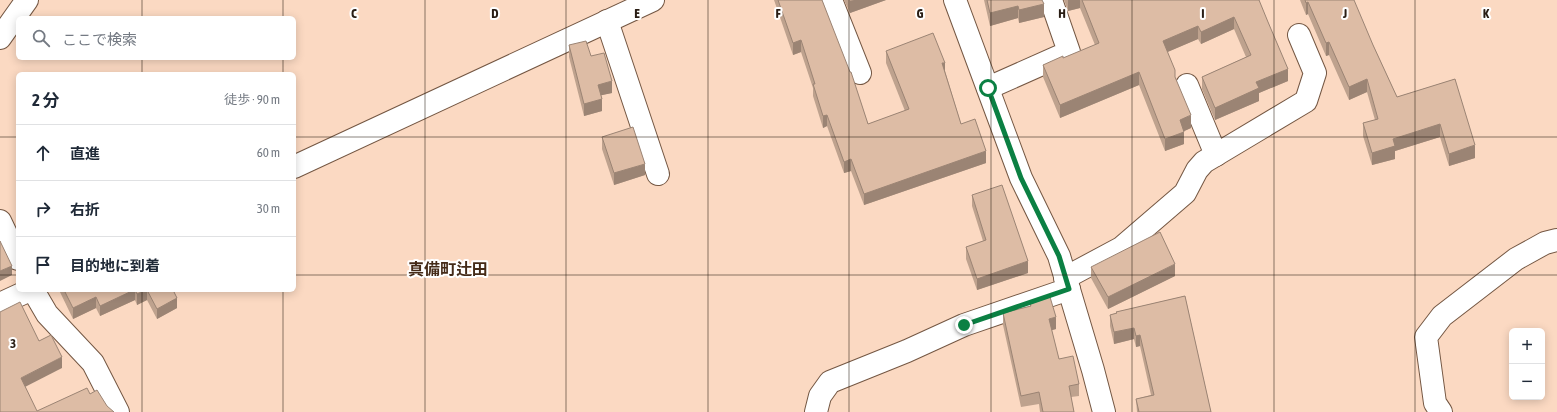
<!DOCTYPE html>
<html lang="ja">
<meta charset="utf-8">
<style>
:root{--surface:#fff;--page:#f2f2f3;--text:#1f2937;--muted:#747a83;--line:#e0e1e3}
body{margin:0;font-family:"Asap Condensed","Noto Sans JP",sans-serif;background:var(--page);color:var(--text)}
.controls{position:absolute;right:12px;bottom:12px;display:grid;overflow:hidden;border-radius:6px;box-shadow:0 2px 10px #0003}
.controls button{width:36px;height:36px;display:grid;place-items:center;padding:0;border:0;border-bottom:1px solid var(--line);background:var(--surface);color:var(--text);font:20px sans-serif}
.stop{position:absolute;width:12px;height:12px;margin:-9px;border:3px solid #0b8043;border-radius:50%;background:#fff}
.stop.end{background:#0b8043;border-color:#fff;box-shadow:0 1px 4px #0008}
.list{margin:0;padding:0;list-style:none}
h2{display:flex;justify-content:space-between;align-items:center;height:52px;margin:0;padding:0 16px;font-size:17px}
h2 small{font-size:13px;font-weight:400;color:var(--muted)}
.list li{display:grid;grid-template-columns:26px 1fr auto;gap:12px;align-items:center;box-sizing:border-box;height:56px;padding:0 16px;border-top:1px solid var(--line)}
.list b{display:block;font-size:15px;white-space:nowrap}
.list em{font-size:13px;font-style:normal;color:var(--muted)}
.icon{flex:none;width:22px;height:22px;fill:none;stroke:currentColor;stroke-width:2;stroke-linecap:round;stroke-linejoin:round}
.map{position:relative;flex:none;width:1557px;height:412px;overflow:hidden}
.search{position:absolute;background:var(--surface);box-shadow:0 2px 10px #0003;left:16px;top:16px;width:280px;height:44px;display:flex;align-items:center;gap:10px;box-sizing:border-box;padding:0 14px;border-radius:6px;color:var(--muted);font-size:15px}
.panel{position:absolute;background:var(--surface);box-shadow:0 2px 10px #0003;left:16px;top:72px;width:280px;height:220px;border-radius:6px}
.map>svg:first-child{display:block}
.lines{fill:none;stroke-linecap:round;stroke-linejoin:round}
.street-casing{stroke:#745743;stroke-width:24}
.secondary-casing{stroke:#745743;stroke-width:24}
.street{stroke:#fff;stroke-width:22}
.secondary{stroke:#fff;stroke-width:22}
.wall{fill:#bea28e}
.shaded-wall{fill:#9b8474}
.building{fill:#ddbca5;stroke:#9b8474}
.route{stroke:#0b8043;stroke-width:5}
.grid{fill:none;stroke:#291d14;stroke-width:1;stroke-opacity:0.55}
.labels{text-anchor:middle;stroke-width:4;stroke-linejoin:round;paint-order:stroke}
.quarter-label{font-size:16px;font-weight:bold;fill:#442a17;stroke:#fff}
.grid-label{font-size:13px;text-anchor:middle;font-weight:bold;fill:#291d14;stroke:#fff;stroke-width:4;stroke-linejoin:round;paint-order:stroke}
</style>
<div class="map">
<svg width="1557" height="412" viewBox="0 0 1557 412">
<rect width="100%" height="100%" fill="#fbd9c2"/>
<g class="lines">
<defs>
<g id="street">
<polyline points="831,0 860,73"/>
<polyline points="607,21 658,174"/>
<polyline points="1187,85 1216,155"/>
<polyline points="988,88 1069,52 1051,0"/>
<polyline points="294,167 653,0"/>
<polyline points="0,221 18,259"/>
<polyline points="1065,278 1121,248 1185,193 1197,170 1204,162 1306,101 1315,73 1299,35"/>
<polyline points="33,290 47,314 93,363 118,412"/>
<polyline points="0,304 30,290"/>
<polyline points="816,412 820,396 830,382 907,351 964,325 1069,289"/>
<polyline points="1441,412 1435,403 1426,337 1442,316 1516,259 1545,243 1557,240"/>
</g>
<g id="secondary">
<polyline points="955,0 1021,178 1059,256 1093,370 1104,412"/>
<polyline points="0,38 27,0"/>
</g>
</defs>
<use href="#street" class="street-casing"/>
<use href="#secondary" class="secondary-casing"/>
<use href="#street" class="street"/>
<use href="#secondary" class="secondary"/>
</g>
<g class="wall">
<polygon points="774,0 822,0 868,124 905,111 886,63 886,51 945,71 961,124 986,163 864,205 851,171 844,173 827,126 823,128 813,96 813,88 801,52 793,55"/>
<polygon points="844,0 886,0 850,13"/>
<polygon points="984,0 1042,0 1044,17 1019,23 1018,18 990,26"/>
<polygon points="1064,0 1259,0 1288,81 1259,93 1259,101 1215,120 1202,89 1202,77 1246,57 1234,29 1201,44 1198,39 1167,52 1191,128 1184,131 1184,144 1165,151 1139,85 1060,118 1043,77 1043,65 1063,58 1095,45 1080,8 1068,11"/>
<polygon points="1300,0 1349,0 1373,45 1397,97 1455,79 1475,158 1449,166 1440,137 1395,151 1395,159 1372,165 1363,136 1363,123 1375,120 1367,92 1349,100 1329,55 1326,56 1308,14 1306,15"/>
<polygon points="569,45 591,56 612,93 601,95 602,111 584,116 569,57"/>
<polygon points="602,137 645,175 614,185 602,149"/>
<polygon points="972,195 1028,273 977,290 966,259 966,247 983,241 972,206"/>
<polygon points="1091,267 1175,276 1108,309 1091,278"/>
<polygon points="59,290 173,290 177,308 157,319 147,300 137,305 135,300 100,316 96,308 73,319"/>
<polygon points="1185,296 1211,412 1137,412 1136,399 1151,395 1140,346 1136,347 1134,339 1114,344 1110,326 1110,315 1116,313 1116,312"/>
<polygon points="1030,304 1056,329 1051,330 1059,359 1079,384 1079,396 1071,397 1074,412 1040,412 1039,404 1021,407 1003,325 1003,313 1030,306"/>
</g>
<g class="shaded-wall">
<polygon points="854,0 886,0 850,13 850,1"/>
<polygon points="1068,0 1080,0 1080,8 1068,11"/>
<polygon points="1308,2 1308,14 1306,15 1306,3"/>
<polygon points="1044,4 1044,17 1019,23 1019,10"/>
<polygon points="1018,6 1018,18 990,26 990,13"/>
<polygon points="1234,17 1234,29 1201,44 1201,32"/>
<polygon points="1198,26 1198,39 1163,54 1163,41"/>
<polygon points="801,40 801,52 793,55 793,43"/>
<polygon points="1329,42 1329,55 1326,56 1326,43"/>
<polygon points="942,63 945,63 945,74"/>
<polygon points="1288,69 1288,81 1259,93 1259,101 1215,120 1215,108 1256,82"/>
<polygon points="1139,72 1139,85 1060,118 1060,105"/>
<polygon points="1367,79 1367,92 1349,100 1349,87"/>
<polygon points="612,81 612,93 598,96 598,85"/>
<polygon points="602,99 602,111 584,116 584,104"/>
<polygon points="827,115 827,126 823,128 823,116"/>
<polygon points="1191,115 1191,128 1180,133 1180,120"/>
<polygon points="1440,124 1440,137 1395,151 1395,159 1372,165 1372,153 1393,139"/>
<polygon points="1184,132 1184,144 1165,151 1165,139"/>
<polygon points="1475,145 1475,158 1449,166 1449,154"/>
<polygon points="986,151 986,163 864,205 864,194"/>
<polygon points="851,159 851,171 844,173 844,162"/>
<polygon points="645,164 645,175 614,185 614,173"/>
<polygon points="1028,261 1028,273 977,290 977,279"/>
<polygon points="1175,264 1175,276 1108,309 1108,297"/>
<polygon points="12,266 12,275 0,281 0,271"/>
<polygon points="134,290 135,290 135,300 100,316 100,306"/>
<polygon points="147,290 147,300 137,305 137,294"/>
<polygon points="96,297 96,308 73,319 73,308"/>
<polygon points="177,298 177,308 157,319 157,309"/>
<polygon points="1056,317 1056,329 1049,331 1049,319"/>
<polygon points="1134,328 1134,339 1114,344 1114,332"/>
<polygon points="1140,335 1140,346 1136,347 1136,336"/>
<polygon points="62,357 62,368 21,389 21,378"/>
</g>
<g class="building">
<polygon points="778,0 822,0 850,72 851,72 868,124 909,109 886,51 933,33 945,63 942,63 961,124 975,119 986,151 864,194 851,159 844,162 827,115 823,116 813,84 815,84 801,40 793,43"/>
<polygon points="987,0 1042,0 1044,4 1019,10 1018,6 990,13"/>
<polygon points="1082,0 1259,0 1268,22 1288,69 1256,82 1259,88 1215,108 1202,77 1251,55 1234,17 1201,32 1198,26 1163,41 1175,70 1175,77 1191,115 1180,120 1184,132 1165,139 1139,72 1060,105 1043,65 1063,56 1063,58 1099,43"/>
<polygon points="1305,0 1354,0 1373,45 1397,97 1455,79 1475,145 1449,154 1440,124 1393,139 1395,146 1372,153 1363,123 1378,119 1367,79 1349,87 1329,42 1326,43 1308,2 1306,3"/>
<polygon points="586,41 591,56 604,53 612,81 598,85 602,99 584,104 569,45"/>
<polygon points="633,127 645,164 614,173 602,137"/>
<polygon points="1002,185 1028,261 977,279 966,247 986,240 972,195"/>
<polygon points="1160,232 1175,264 1108,297 1091,267"/>
<polygon points="0,241 12,266 0,271"/>
<polygon points="64,290 134,290 100,306 96,297 73,308"/>
<polygon points="135,290 146,290 137,294"/>
<polygon points="147,290 173,290 177,298 157,309"/>
<polygon points="1185,296 1211,412 1139,412 1136,399 1154,395 1140,335 1136,336 1134,328 1114,332 1110,315 1117,313 1116,312"/>
<polygon points="1050,297 1056,317 1049,319 1059,359 1073,356 1079,384 1069,386 1074,412 1043,412 1039,392 1021,396 1003,313 1031,306 1030,304"/>
<polygon points="20,302 39,341 51,335 62,357 21,378 37,411 87,388 90,394 97,390 107,406 114,412 0,412 0,312"/>
</g>
<g class="lines">
<polyline class="route" points="964,325 1069,289 1059,256 1021,178 988,88"/>
</g>
<path class="grid" d="M142,0V18M283,0V18M425,0V412M566,0V412M708,0V412M849,0V412M991,0V412M1132,0V412M1274,0V412M1415,0V412M142,58V74M283,58V74M0,137H18M294,137H1557M0,275H18M294,275H1557M142,290V412M283,290V412"/>
<g class="labels">
<g class="quarter-label">
<text x="448" y="275">真備町辻田</text>
</g>
</g>
<g class="grid-label">
<text x="354" y="18">C</text>
<text x="495" y="18">D</text>
<text x="637" y="18">E</text>
<text x="778" y="18">F</text>
<text x="920" y="18">G</text>
<text x="1062" y="18">H</text>
<text x="1203" y="18">I</text>
<text x="1345" y="18">J</text>
<text x="1486" y="18">K</text>
<text x="13" y="348">3</text>
</g>
</svg>
<div class="controls">
<button>+</button>
<button>−</button>
</div>
<div class="stop" style="left:988px;top:88px"></div>
<div class="stop end" style="left:964px;top:325px"></div>
<div class="search"><svg class="icon" aria-label="search" viewBox="0 0 24 24"><circle cx="10" cy="10" r="6"/><path d="M15 15l6 6"/></svg>ここで検索</div>
<section class="panel">
<h2>2 分<small>徒歩 · 90 m</small></h2>
<ul class="list">
<li><svg class="icon" aria-label="ahead" viewBox="0 0 24 24"><path d="M12 20V5M6 11l6-6 6 6"/></svg><div><b>直進</b></div><em>60 m</em></li>
<li><svg class="icon" aria-label="right" viewBox="0 0 24 24"><path d="M7 20v-9h11M14 6l5 5-5 5"/></svg><div><b>右折</b></div><em>30 m</em></li>
<li><svg class="icon" aria-label="arrive" viewBox="0 0 24 24"><path d="M6 21V4h12l-3 4 3 4H6"/></svg><div><b>目的地に到着</b></div></li>
</ul>
</section>
</div>
